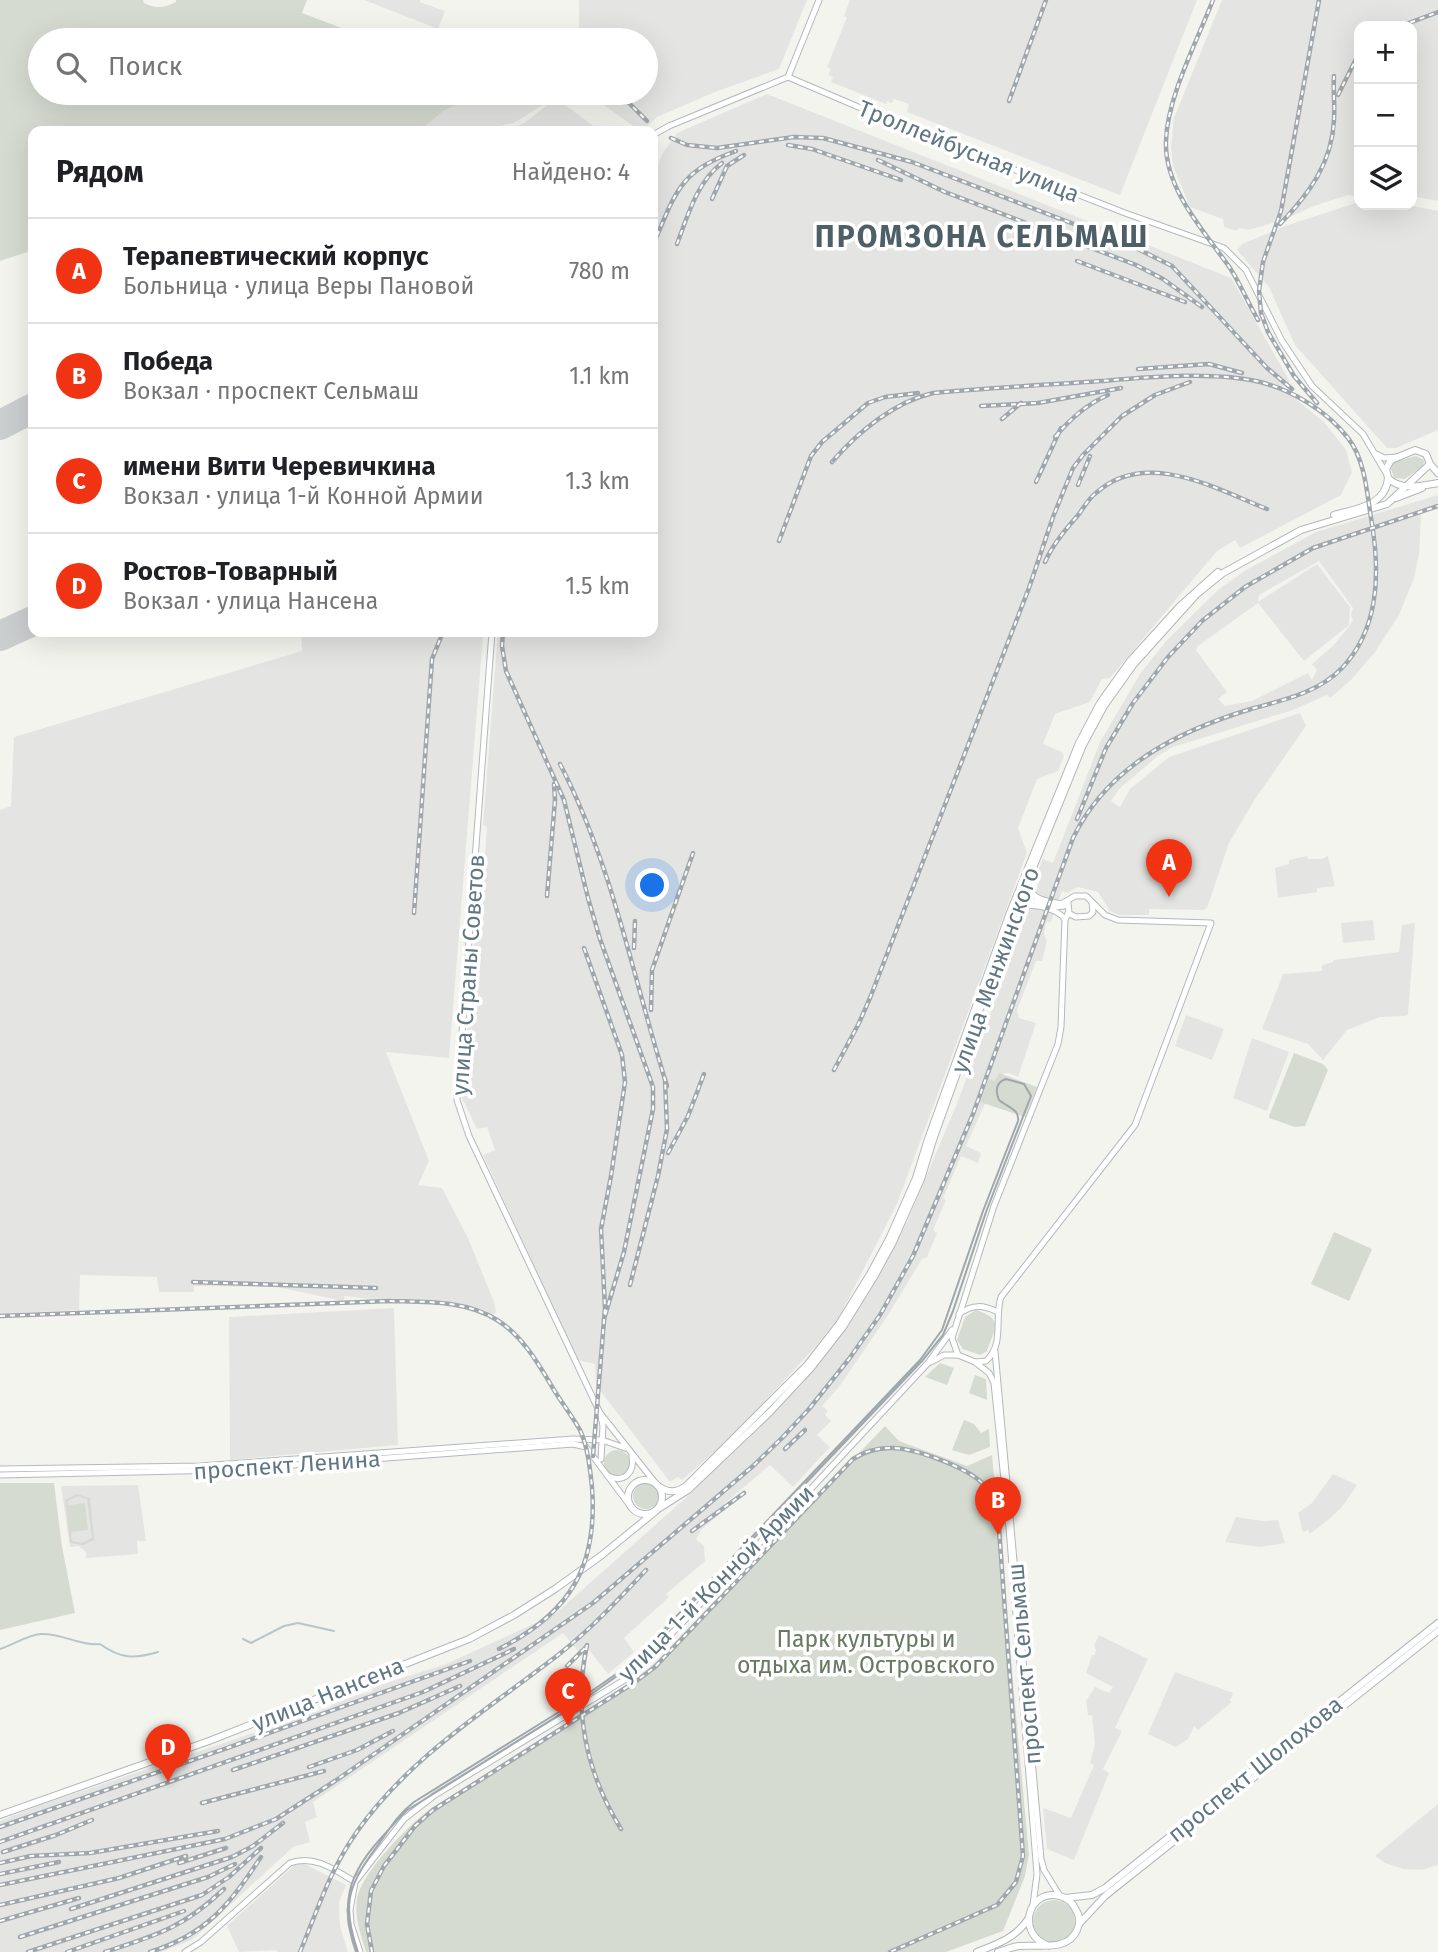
<!DOCTYPE html>
<html lang="ru">
<meta charset="utf-8">
<style>
:root{--surface:#fff;--page:#f2f2f2;--text:#202124;--muted:#757577;--line:#e0e0e0;--accent:#f03413}
body{margin:0;font-family:"Fira Sans",sans-serif;background:var(--page);color:var(--text)}
.controls{position:absolute;right:21px;top:21px;display:grid;overflow:hidden;border-radius:14px;box-shadow:0 7px 28px #0002}
.controls button{width:63px;height:63px;display:grid;place-items:center;padding:0;border:0;border-bottom:2px solid var(--line);background:var(--surface);color:var(--text);font:35px sans-serif}
.you{position:absolute;left:653px;top:886px;width:24px;height:24px;margin:-18px;border:5px solid #fff;border-radius:50%;background:#1a73e8;box-shadow:0 0 0 10px #1a73e833}
.badge{display:grid;place-items:center;width:46px;height:46px;border-radius:50%;background:var(--accent);color:#fff;font-size:23px;font-weight:700}
.pin{position:absolute;translate:-50% -58px;filter:drop-shadow(0 2px 4px #0008)}
.pin::after{content:'';position:absolute;top:37px;width:24px;height:21px;background:inherit;clip-path:polygon(0 0,100% 0,50% 100%)}
.list{margin:0;padding:0;list-style:none}
h2{display:flex;justify-content:space-between;align-items:center;height:91px;margin:0;padding:0 28px;font-size:30px}
h2 small{font-size:23px;font-weight:400;color:var(--muted)}
.list li{display:grid;grid-template-columns:46px 1fr auto;gap:21px;align-items:center;box-sizing:border-box;height:105px;padding:0 28px;border-top:2px solid var(--line)}
.list b{display:block;font-size:26px;white-space:nowrap}
.list p{margin:0;font-size:23px;white-space:nowrap;color:var(--muted)}
.list em{font-size:23px;font-style:normal;color:var(--muted)}
.icon{flex:none;width:38px;height:38px;fill:none;stroke:currentColor;stroke-width:2;stroke-linecap:round;stroke-linejoin:round}
.map{position:relative;flex:none;width:1438px;height:1952px;overflow:hidden}
.search{position:absolute;background:var(--surface);box-shadow:0 7px 28px #0002;left:28px;top:28px;width:630px;height:77px;display:flex;align-items:center;gap:18px;box-sizing:border-box;padding:0 24px;border-radius:38px;color:var(--muted);font-size:26px}
.panel{position:absolute;background:var(--surface);box-shadow:0 7px 28px #0002;left:28px;top:126px;width:630px;height:511px;border-radius:14px}
.map>svg:first-child{display:block}
.built{fill:#e4e5e3;fill-rule:evenodd}
.green{fill:#d5dbd0;fill-rule:evenodd}
.lines{fill:none;stroke-linecap:round;stroke-linejoin:round}
.stream{stroke:#b7c6ca;stroke-width:2}
.runway{stroke:#cacece;stroke-width:30}
.secondary-casing{stroke:#b3b9bd;stroke-width:7}
.primary-casing{stroke:#b1b7ba;stroke-width:8}
.secondary{stroke:#fff;stroke-width:5}
.primary{stroke:#fff;stroke-width:6}
.tram{stroke:#9fa7ac;stroke-width:2}
.rail-casing{stroke:#9fa7ac;stroke-width:4.5}
.rail{stroke:#fff;stroke-width:2;stroke-dasharray:5;stroke-linecap:butt}
.secondary-bridge-casing{stroke:#b3b9bd;stroke-width:7;stroke-linecap:butt}
.secondary-bridge{stroke:#fff;stroke-width:5}
.labels{text-anchor:middle;stroke-width:7;stroke-linejoin:round;paint-order:stroke}
.street-label{font-size:23px;fill:#607683;stroke:#fff}
.park-label{font-size:23px;fill:#677960;stroke:#fff}
.district-label{font-size:30px;font-weight:bold;letter-spacing:2px;fill:#4f5f67;stroke:#fff}
</style>
<div class="map">
<svg width="1438" height="1952" viewBox="0 0 1438 1952">
<rect width="100%" height="100%" fill="#f4f4ef"/>
<g class="built">
<polygon points="364,0 420,0 420,2 445,11 438,29"/>
<polygon points="579,0 807,0 779,69 715,92 657,117 647,127 636,128 587,93 646,93 646,40 579,40"/>
<polygon points="850,0 1197,0 1120,195 907,112 909,104 894,99 892,103 887,101 886,104 831,82 833,77 828,75 831,69 827,67 847,17 844,16"/>
<polygon points="1222,0 1438,0 1438,201 1412,196 1412,26 1359,26 1359,197 1348,195 1314,206 1283,220 1249,230 1238,228 1237,231 1224,227 1223,219 1190,207 1173,166 1171,146 1174,118"/>
<polygon points="472,93 558,93 560,94 514,123 475,131 418,131 439,112 473,97"/>
<polygon points="767,94 1231,278 1290,382 1281,387 1324,422 1346,450 1352,472 1341,495 1240,548 1235,540 1217,551 1110,678 1102,679 1090,702 1055,714 1043,744 1062,752 1064,756 1058,771 1037,779 1018,828 1027,853 897,1204 836,1323 834,1323 816,1346 733,1436 682,1480 678,1477 670,1482 596,1385 595,1364 577,1360 483,1155 495,1150 487,1127 477,1129 462,1098 476,917 481,913 487,827 483,825 498,632 653,632 653,180 662,154 677,133"/>
<polygon points="556,98 600,131 499,131 523,124"/>
<polygon points="1359,202 1359,205 1408,205 1438,211 1438,430 1396,448 1387,448 1295,345 1269,287 1237,250 1242,244 1288,225"/>
<path d="M1438,495V509L1421,514L1419,555L1414,578L1399,615L1375,652L1351,680L1330,698L1327,695L1293,710L1173,747L1158,756L1119,789L1111,801L1120,807L1130,789L1169,757L1300,713L1306,726L1255,799L1229,843L1207,908L1203,910L1149,909V915H1119L1110,911L1098,892L1078,887L1067,893L1062,891L1051,922H1046L1044,934L1047,941L1042,961H1036L1017,1010L1019,1018L1036,1023L1018,1077L1008,1073L998,1075L966,1146L981,1153L978,1163L961,1156L943,1198L946,1200L933,1230L937,1233L927,1257L922,1259L888,1315L839,1387L822,1406L828,1411L825,1415L831,1421L817,1435L830,1447L793,1487L770,1465L724,1504L726,1509L702,1529L696,1539L704,1546L705,1561L666,1594L669,1597L624,1638L634,1652L608,1674L589,1650L582,1656L563,1633L313,1802L317,1817L305,1822L310,1842L293,1847L192,1940L161,1952H0V1821L38,1806L330,1707L332,1701L371,1692L374,1687L446,1664L555,1614L689,1495L812,1370L865,1295L907,1222L958,1101L1040,879L1038,870L1043,859L1053,863L1100,742L1140,674L1166,641L1219,589L1246,570L1316,532ZM1319,561L1353,608L1351,615L1353,621L1335,644L1312,664L1317,670L1312,680L1308,673L1252,701L1225,706L1218,699L1227,692L1196,650L1198,646L1258,603L1304,661L1349,625L1350,607L1317,564L1258,602L1259,595Z"/>
<polygon points="301,632 406,632 483,636 449,1058 386,1052 429,1161 418,1185 442,1188 468,1238 494,1302 496,1312 490,1318 474,1307 449,1302 370,1299 345,1296 343,1301 277,1287 194,1286 194,1292 159,1292 157,1277 80,1275 79,1310 0,1314 0,810 11,806 14,737 302,651"/>
<polygon points="1307,856 1308,859 1322,859 1328,856 1335,886 1317,888 1317,892 1278,898 1275,868 1289,864 1289,860"/>
<polygon points="1373,920 1375,940 1343,943 1341,923"/>
<polygon points="1415,923 1408,1014 1405,1016 1380,1017 1347,1030 1323,1060 1308,1044 1262,1029 1283,974 1322,971 1322,965 1333,962 1333,960 1399,952 1402,925"/>
<polygon points="1186,1015 1224,1029 1212,1060 1175,1046"/>
<polygon points="1252,1038 1289,1052 1267,1111 1233,1098"/>
<polygon points="394,1308 398,1445 230,1460 229,1317"/>
<polygon points="1333,1474 1357,1485 1342,1507 1329,1519 1310,1534 1308,1530 1303,1532 1298,1513 1312,1503"/>
<polygon points="138,1485 146,1541 137,1541 138,1554 86,1558 86,1552 79,1546 70,1547 61,1486"/>
<polygon points="1236,1517 1263,1521 1278,1520 1285,1543 1260,1547 1225,1542"/>
<polygon points="1099,1635 1148,1659 1115,1728 1122,1731 1103,1769 1109,1773 1074,1860 1047,1849 1043,1808 1071,1818 1094,1765 1090,1763 1095,1744 1092,1715 1088,1715 1086,1701 1095,1687 1109,1693 1113,1687 1086,1673 1092,1655 1095,1655 1096,1650 1094,1646"/>
<polygon points="1175,1672 1233,1693 1230,1701 1232,1702 1198,1730 1194,1726 1188,1739 1176,1747 1148,1734"/>
<polygon points="1438,1804 1438,1865 1422,1870 1403,1869 1385,1863 1375,1856"/>
<polygon points="299,1861 346,1885 339,1902 340,1926 348,1952 278,1952 275,1950 239,1952 227,1926"/>
</g>
<g class="green">
<path d="M0,0H143L144,3C156,9 164,8 176,2V0H307L302,13L373,40H40V93H472L473,97L443,111L419,131H33V250L0,261Z"/>
<polygon points="1416,456 1424,460 1423,466 1405,479 1394,478 1391,469 1394,462"/>
<polygon points="1294,1053 1323,1064 1328,1070 1305,1126 1295,1127 1269,1118 1269,1116"/>
<polygon points="999,1073 1037,1087 1025,1117 980,1102 989,1079 995,1081"/>
<polygon points="1334,1232 1372,1249 1349,1301 1311,1284"/>
<path d="M976,1310C1004,1319 995,1328 987,1351L980,1355L963,1349L957,1340L965,1317Z"/>
<polygon points="940,1363 954,1368 947,1385 925,1377"/>
<polygon points="975,1375 986,1379 987,1400 969,1393"/>
<polygon points="964,1420 974,1424 981,1433 989,1429 990,1447 969,1455 952,1450"/>
<path d="M885,1426L899,1441L967,1466L992,1455L996,1498L1001,1515L1006,1607L1029,1855L1025,1876L1003,1931L946,1952H366C361,1935 354,1917 357,1899C362,1872 409,1824 432,1808L634,1680L656,1662L851,1458L860,1452Z"/>
<circle cx="617" cy="1463" r="13"/>
<circle cx="646" cy="1496" r="13"/>
<polygon points="0,1483 54,1483 62,1547 75,1613 0,1630"/>
<path d="M77,1494L90,1498L94,1540L83,1545L70,1543L65,1500ZM78,1496L87,1499L92,1538L82,1543L72,1541L71,1532L88,1530L85,1503L69,1505L70,1515L68,1501Z"/>
<circle cx="1054" cy="1921" r="21"/>
</g>
<g class="lines">
<g class="stream">
<polyline points="243,1639 251,1643 284,1626 298,1623 334,1631"/>
<path d="M0,1649C13,1645 27,1635 41,1634C62,1633 79,1646 100,1644C121,1659 134,1659 158,1652"/>
</g>
<g class="runway">
<polyline points="0,425 33,408"/>
<polyline points="0,636 33,621"/>
</g>
<defs>
<g id="secondary">
<polyline points="788,77 903,126 1125,213 1224,248 1246,270 1282,341 1312,386 1363,434 1386,473"/>
<polyline points="788,77 819,0"/>
<polyline points="669,126 788,77"/>
<polyline points="1376,454 1384,458 1396,457"/>
<polyline points="492,632 457,1100 469,1136 600,1413 657,1485"/>
<path d="M1029,879C1028,900 1044,900 1061,904L1075,896H1086L1105,915L1118,920L1211,923L1135,1125L1001,1297C994,1317 1005,1344 986,1361L975,1362L958,1355L952,1338L994,1206L1058,1044L1061,1027L1065,919L1069,913L1068,902"/>
<path d="M1017,902C1034,895 1048,910 1064,906"/>
<path d="M1017,909C1029,901 1056,908 1065,919"/>
<polyline points="1068,913 1076,917 1089,916 1093,912 1092,902"/>
<path d="M959,1314C973,1304 983,1305 998,1312"/>
<polyline points="995,1351 1041,1859 1044,1870 1060,1896"/>
<polyline points="931,1362 944,1355 958,1355"/>
<polyline points="975,1362 989,1373 994,1383 1009,1528 1037,1874 1033,1905"/>
<polyline points="601,1459 603,1426 601,1416"/>
<polyline points="0,1469 200,1466 573,1439 602,1440 625,1448"/>
<polyline points="0,1475 226,1470 573,1444 586,1447 631,1507"/>
<path d="M608,1476C624,1484 635,1472 632,1456"/>
<path d="M185,1952L201,1942L290,1863C314,1854 335,1870 355,1882"/>
<polyline points="360,1952 351,1924 350,1910 355,1882 404,1819 435,1795 626,1679 638,1668 780,1522 928,1363 952,1330"/>
</g>
<g id="primary">
<path d="M1438,473L1430,464L1426,454L1415,450L1391,460L1386,469L1388,478C1400,491 1422,486 1438,483"/>
<polyline points="1396,498 1422,488"/>
<path d="M1334,515C1355,509 1386,506 1388,478"/>
<circle cx="645" cy="1497" r="17"/>
<path d="M658,1486C668,1493 676,1493 686,1486L807,1365L839,1324L870,1274L889,1239L916,1178L928,1139L1009,915L1079,743L1100,703L1130,661L1180,606L1218,572"/>
<polyline points="658,1509 688,1490 769,1413 811,1368 843,1327 874,1277 893,1242 921,1179 933,1140 1013,917 1083,745 1104,706 1134,664 1196,595 1223,573 1301,530 1387,504 1430,464"/>
<polyline points="0,1815 209,1741 469,1639 514,1615 555,1589 602,1555 656,1511"/>
<polyline points="1065,1898 1092,1895 1105,1888 1438,1623"/>
<polyline points="1079,1924 1105,1896 1438,1631"/>
<path d="M977,1952C997,1944 1016,1938 1028,1919"/>
<path d="M998,1952C1005,1950 1012,1947 1019,1946C1038,1944 1068,1952 1077,1930C1080,1924 1080,1916 1076,1910C1073,1903 1067,1898 1060,1896C1028,1888 1015,1934 1049,1946"/>
</g>
</defs>
<use href="#secondary" class="secondary-casing"/>
<use href="#primary" class="primary-casing"/>
<use href="#secondary" class="secondary"/>
<use href="#primary" class="primary"/>
<path class="tram" d="M356,1952C332,1885 363,1857 406,1811L583,1700L634,1664L922,1361L943,1335L953,1311L986,1212L1031,1096L1024,1084L1006,1079C996,1082 995,1091 999,1100C1007,1107 1020,1109 1018,1121L983,1211L942,1330L920,1360L632,1663L583,1697L414,1802C396,1816 388,1832 375,1849C347,1887 342,1906 358,1952"/>
<defs>
<g id="rail">
<path d="M1213,0C1197,41 1167,98 1166,141C1164,189 1205,232 1230,268C1241,285 1248,303 1258,320"/>
<polyline points="1401,26 1438,12"/>
<polyline points="615,33 615,40"/>
<polyline points="594,34 595,40"/>
<polyline points="619,93 647,121"/>
<polyline points="1338,95 1359,53"/>
<polyline points="1009,101 1046,0"/>
<polyline points="671,138 687,145 717,148 794,137 823,138 912,162 1134,247 1172,266 1267,368 1292,389"/>
<polyline points="788,145 812,149 901,180"/>
<polyline points="878,160 945,192 1136,265 1163,279 1202,307"/>
<polyline points="712,199 727,166 744,155"/>
<path d="M1280,224C1309,194 1332,163 1334,120C1335,105 1333,91 1334,76"/>
<path d="M657,236C677,187 684,170 736,151"/>
<path d="M677,244C688,215 697,182 722,163"/>
<polyline points="1077,261 1185,302"/>
<polyline points="1138,369 1209,364 1242,373"/>
<polyline points="1317,403 1294,376 1268,332 1261,313 1259,291 1263,262 1281,211 1319,0"/>
<polyline points="981,406 1038,403 1121,388"/>
<polyline points="1002,419 1021,403"/>
<path d="M1055,437C1070,419 1087,404 1108,395"/>
<polyline points="1036,482 1061,428"/>
<polyline points="1078,485 1090,456"/>
<polyline points="779,541 811,456 822,442 868,403 885,397 918,393"/>
<path d="M1045,562C1053,544 1066,529 1079,514C1084,507 1089,498 1096,493C1146,448 1216,489 1267,509"/>
<polyline points="503,632 502,646 506,671 564,800 588,898 600,939 653,1087 653,1109 624,1252 604,1319"/>
<path d="M560,764C613,866 633,978 667,1086"/>
<polyline points="1077,819 1106,748 1133,703 1168,657 1202,621 1245,587 1313,548 1438,506"/>
<polyline points="547,896 555,800 554,784"/>
<polyline points="414,913 432,659 443,632"/>
<polyline points="584,948 622,1055 625,1082 611,1176 601,1229 605,1308 593,1456"/>
<polyline points="634,948 635,921"/>
<polyline points="651,1010 652,970 693,853"/>
<polyline points="834,1070 859,1023 870,998 1029,588 1053,517 1073,468 1083,455 1122,416 1155,395 1190,382"/>
<polyline points="668,1153 688,1116 704,1074"/>
<polyline points="193,1282 376,1288"/>
<polyline points="630,1285 658,1176 667,1129 665,1079"/>
<path d="M0,1316L389,1301C426,1302 465,1300 497,1320C523,1336 539,1365 554,1390C562,1403 572,1416 580,1430C588,1447 590,1469 592,1487C598,1567 570,1613 499,1649"/>
<polyline points="785,1449 805,1430"/>
<polyline points="692,1531 744,1493"/>
<path d="M587,1645C573,1710 586,1772 621,1829"/>
<polyline points="567,1666 587,1646"/>
<polyline points="309,1767 357,1750 393,1731"/>
<polyline points="233,1770 399,1713 460,1686"/>
<polyline points="202,1803 324,1771"/>
<polyline points="0,1827 227,1748 470,1661"/>
<polyline points="0,1842 423,1692 514,1649"/>
<polyline points="3,1852 56,1835 92,1820"/>
<polyline points="0,1863 31,1856 90,1853 218,1831"/>
<polyline points="179,1863 226,1848"/>
<polyline points="0,1874 59,1862"/>
<path d="M0,1885L225,1839L276,1819L335,1781L593,1603L753,1466L782,1438L809,1409L849,1359L880,1315L913,1256L973,1114L1073,838C1108,766 1178,731 1251,709C1283,700 1318,693 1342,668C1379,629 1380,574 1372,524C1367,496 1366,461 1348,438C1327,411 1292,390 1260,382C1214,371 1149,377 1102,381C1045,385 989,388 933,393C894,402 858,432 832,462"/>
<polyline points="0,1905 119,1878 186,1856"/>
<polyline points="71,1909 232,1857 253,1846 283,1823"/>
<polyline points="0,1921 79,1898"/>
<polyline points="20,1937 208,1877 235,1864"/>
<polyline points="28,1952 202,1895 229,1877 261,1848"/>
<polyline points="67,1952 184,1911"/>
<path d="M105,1952C157,1935 183,1928 224,1889"/>
<path d="M150,1952C207,1934 229,1905 261,1857"/>
<path d="M300,1952C318,1909 329,1872 356,1833C409,1757 487,1710 558,1655C590,1630 619,1599 646,1570"/>
<path d="M372,1952L367,1924L371,1891L384,1866L415,1826L433,1810L635,1682L655,1667L853,1459C864,1452 876,1448 890,1448C913,1447 970,1468 985,1486C992,1495 995,1505 998,1516L1023,1856L1016,1882L997,1905L890,1952"/>
</g>
</defs>
<use href="#rail" class="rail-casing"/>
<use href="#rail" class="rail"/>
<defs>
<polyline id="secondary-bridge" points="653,135 669,126"/>
</defs>
<use href="#secondary-bridge" class="secondary-bridge-casing"/>
<use href="#secondary-bridge" class="secondary-bridge"/>
</g>
<g class="labels">
<g class="street-label">
<text transform="translate(969 151) rotate(22)" y="8">Троллейбусная улица</text>
<text transform="translate(995 970) rotate(-70)" y="8">улица Менжинского</text>
<text transform="translate(468 975) rotate(-86)" y="8">улица Страны Советов</text>
<text transform="translate(287 1465) rotate(-4)" y="8">проспект Ленина</text>
<text transform="translate(716 1583) rotate(-45)" y="8">улица 1-й Конной Армии</text>
<text transform="translate(1024 1664) rotate(-95)" y="8">проспект Сельмаш</text>
<text transform="translate(328 1694) rotate(-22)" y="8">улица Нансена</text>
<text transform="translate(1255 1769) rotate(-39)" y="8">проспект Шолохова</text>
</g>
<g class="park-label">
<text x="866" y="1647">Парк культуры и<tspan x="866" dy="26">отдыха им. Островского</tspan></text>
</g>
<g class="district-label">
<text x="982" y="247">ПРОМЗОНА СЕЛЬМАШ</text>
</g>
</g>
</svg>
<div class="controls">
<button>+</button>
<button>−</button>
<button><svg class="icon" aria-label="layers" viewBox="0 0 24 24"><path d="M12 4l9 5-9 5-9-5zM3 14l9 5 9-5"/></svg></button>
</div>
<div class="you"></div>
<div class="pin badge" style="left:1169px;top:897px">A</div>
<div class="pin badge" style="left:998px;top:1535px">B</div>
<div class="pin badge" style="left:568px;top:1726px">C</div>
<div class="pin badge" style="left:168px;top:1782px">D</div>
<div class="search"><svg class="icon" aria-label="search" viewBox="0 0 24 24"><circle cx="10" cy="10" r="6"/><path d="M15 15l6 6"/></svg>Поиск</div>
<section class="panel">
<h2>Рядом<small>Найдено: 4</small></h2>
<ul class="list">
<li><span class="badge">A</span><div><b>Терапевтический корпус</b><p>Больница · улица Веры Пановой</p></div><em>780 m</em></li>
<li><span class="badge">B</span><div><b>Победа</b><p>Вокзал · проспект Сельмаш</p></div><em>1.1 km</em></li>
<li><span class="badge">C</span><div><b>имени Вити Черевичкина</b><p>Вокзал · улица 1-й Конной Армии</p></div><em>1.3 km</em></li>
<li><span class="badge">D</span><div><b>Ростов-Товарный</b><p>Вокзал · улица Нансена</p></div><em>1.5 km</em></li>
</ul>
</section>
</div>
